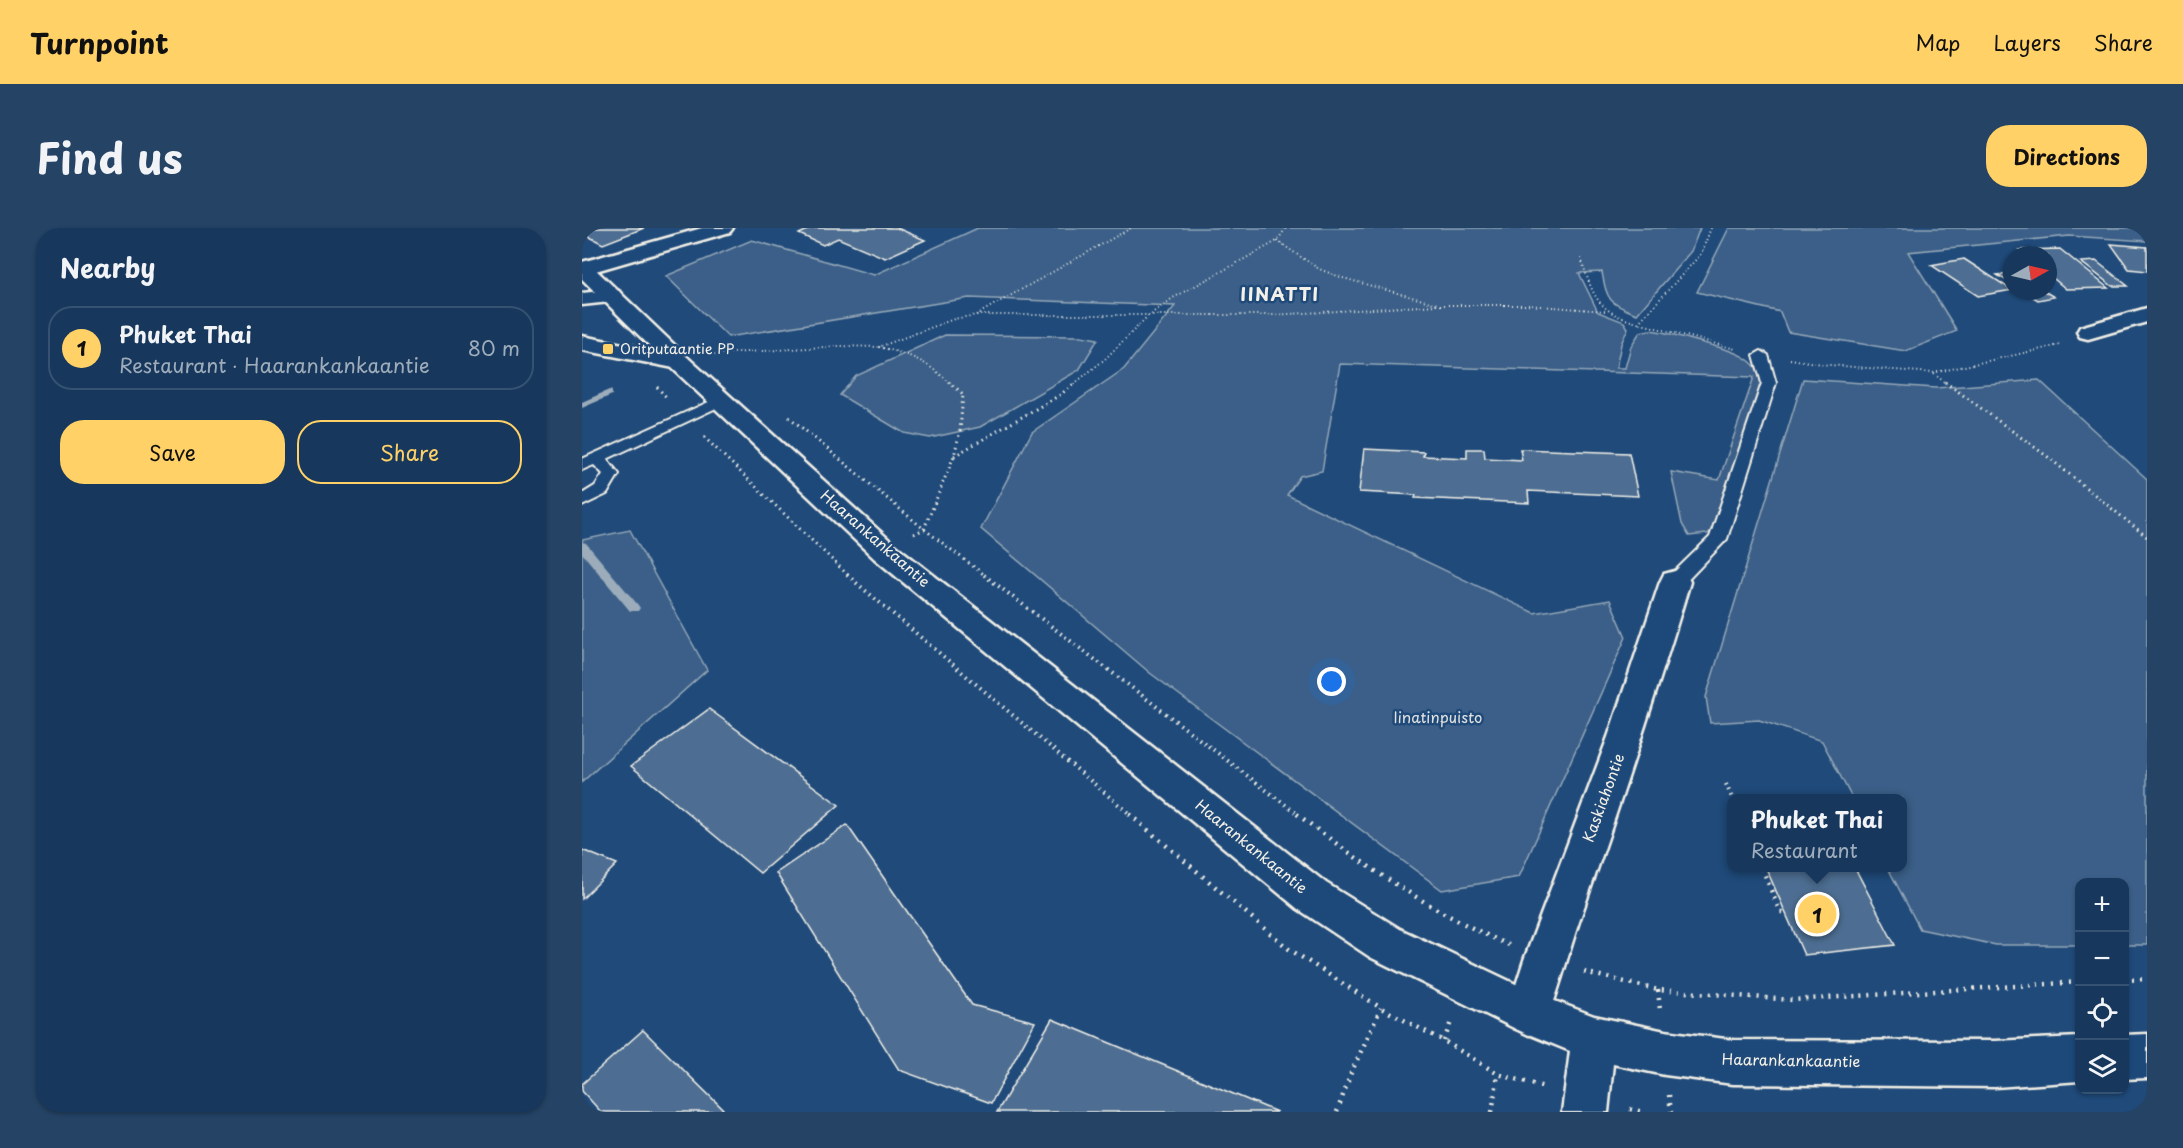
<!DOCTYPE html>
<meta charset="utf-8">
<style>
:root{--surface:#17385c;--page:#244365;--text:#f1f3f6;--muted:#9eacbb;--line:#365272;--accent:#ffd166}
body{margin:0;font-family:"Playpen Sans",sans-serif;background:var(--page);color:var(--text)}
.controls{position:absolute;right:18px;bottom:18px;display:grid;overflow:hidden;border-radius:12px;box-shadow:0 2px 4px #0004}
.controls button{width:54px;height:54px;display:grid;place-items:center;padding:0;border:0;border-bottom:2px solid var(--line);background:var(--surface);color:var(--text);font:30px sans-serif}
.compass{position:absolute;left:1421px;top:18px;width:54px;height:54px;border-radius:50%;background:var(--surface);box-shadow:0 2px 4px #0004;rotate:82deg}
.you{position:absolute;left:750px;top:454px;width:21px;height:21px;margin:-15px;border:4px solid #fff;border-radius:50%;background:#1a73e8;box-shadow:0 0 0 9px #1a73e833}
.badge{display:grid;place-items:center;width:39px;height:39px;border-radius:50%;background:var(--accent);color:#111;font-size:20px;font-weight:700}
.pin{position:absolute;translate:-50% -50%;border:3px solid #fff;box-shadow:0 2px 6px #0006}
.popup{position:absolute;left:1145px;top:566px;width:180px;height:78px;box-sizing:border-box;display:grid;place-content:center;border-radius:12px;background:var(--surface);filter:drop-shadow(0 2px 4px #0005);font-size:20px;white-space:nowrap;color:var(--muted)}
.popup b{font-size:22px;color:var(--text)}
.popup::after{content:'';position:absolute;left:50%;top:100%;margin-left:-12px;border:12px solid transparent;border-top-color:var(--surface)}
.list{margin:0;padding:0;list-style:none}
h2{display:flex;justify-content:space-between;align-items:center;height:78px;margin:0;padding:0 24px;font-size:26px}
h2 small{font-size:20px;font-weight:400;color:var(--muted)}
.list li{display:grid;grid-template-columns:39px 1fr auto;gap:18px;align-items:center;box-sizing:border-box;height:84px;margin:0 12px 12px;padding:0 12px;border:2px solid var(--line);border-radius:24px}
.list b{display:block;font-size:22px;white-space:nowrap}
.list p{margin:0;font-size:20px;white-space:nowrap;color:var(--muted)}
.list em{font-size:20px;font-style:normal;color:var(--muted)}
.actions{display:flex;gap:12px;padding:18px 24px}
.actions a{flex:1;padding:14px 0;border:2px solid var(--accent);border-radius:24px;text-align:center;font-size:21px;color:var(--accent)}
.actions .main{background:var(--accent);color:#111}
.icon{flex:none;width:33px;height:33px;fill:none;stroke:currentColor;stroke-width:2;stroke-linecap:round;stroke-linejoin:round}
.map{position:relative;flex:none;width:1565px;height:884px;overflow:hidden;border-radius:24px}
header{display:flex;align-items:center;gap:36px;box-sizing:border-box;height:84px;padding:0 30px;background:var(--accent);color:#111}
header strong{font-size:28px}
nav{display:flex;gap:33px;margin-inline-start:auto;font-size:21px}
.intro{display:flex;align-items:center;justify-content:space-between;box-sizing:border-box;height:144px;padding:0 36px}
h1{margin:0;font-size:42px}
.button{padding:15px 27px;border-radius:24px;background:var(--accent);color:#111;font-size:21px;font-weight:700}
main{display:flex;gap:36px;padding:0 36px}
aside{flex:1;background:var(--surface);border-radius:24px;box-shadow:0 2px 4px #0004}
.map>svg:first-child{display:block}
.green{fill:#3a5f88;stroke:#97a8b8;stroke-width:1.5}
.lines{fill:none;stroke-linecap:round;stroke-linejoin:round}
.stream{fill:#9cacbb;fill-rule:evenodd}
.building{fill:#4d6e92;stroke:#f4f1e8;stroke-width:1.5}
.lane-casing{stroke:#f4f1e8;stroke-width:4}
.street-casing{stroke:#f4f1e8;stroke-width:5}
.secondary-casing{stroke:#f4f1e8;stroke-width:5}
.path-far3{stroke:#f4f1e8;stroke-width:2;stroke-dasharray:1 3;stroke-linecap:butt}
.path-far2{stroke:#f4f1e8;stroke-width:3;stroke-dasharray:1.5 4;stroke-linecap:butt}
.path-far1{stroke:#f4f1e8;stroke-width:4;stroke-dasharray:1.5 4.5;stroke-linecap:butt}
.path{stroke:#f4f1e8;stroke-width:4.5;stroke-dasharray:2 6;stroke-linecap:butt}
.lane{fill:#1f4a7a;fill-rule:evenodd}
.street{fill:#1f4a7a;fill-rule:evenodd}
.secondary{fill:#1f4a7a;fill-rule:evenodd}
.poi-dot{fill:#ffd166;stroke:#1f4a7a;stroke-width:2}
.labels{text-anchor:middle;stroke-width:5;stroke-linejoin:round;paint-order:stroke}
.far-poi-label{font-size:14px;fill:#f4f1e8;stroke:#1f4a7a;text-anchor:start}
.street-label{font-size:15px;fill:#f4f1e8;stroke:#1f4a7a}
.park-label{font-size:15px;fill:#e1e2de;stroke:#1f4a7a}
.far-district-label{font-size:18px;font-weight:bold;letter-spacing:1.5px;fill:#f4f1e8;stroke:#1f4a7a}
</style>
<header>
<strong>Turnpoint</strong>
<nav><a>Map</a><a>Layers</a><a>Share</a></nav>
</header>
<div class="intro"><h1>Find us</h1><a class="button">Directions</a></div>
<main>
<aside>
<h2>Nearby<small></small></h2>
<ul class="list">
<li><span class="badge">1</span><div><b>Phuket Thai</b><p>Restaurant · Haarankankaantie</p></div><em>80 m</em></li>
</ul>
<div class="actions"><a class="main">Save</a><a>Share</a></div>
</aside>
<div class="map">
<svg width="1565" height="884" viewBox="0 0 1565 884">
<rect width="100%" height="100%" fill="#1f4a7a"/>
<filter id="ink" filterUnits="userSpaceOnUse"><feTurbulence type="fractalNoise" baseFrequency=".0167" numOctaves="2"/><feDisplacementMap in="SourceGraphic" scale="12" xChannelSelector="R" yChannelSelector="G"/><feConvolveMatrix kernelMatrix="1 2 1 2 8 2 1 2 1" color-interpolation-filters="sRGB"/></filter>
<g filter="url(#ink)">
<g class="green">
<path d="M396,0H1118L1109,23L1055,86C1027,76 1025,72 1020,44L997,45L1016,84L1042,94L1046,100L1039,116L1034,140H1043L1049,118L1058,104L1068,102C1084,104 1099,109 1114,113C1137,120 1177,125 1180,155L1131,302L1125,306L1107,308L1100,296L1089,244L1137,252L1172,149L758,136L740,243L718,248L705,267L952,385L1028,372L1044,409L937,649L860,662L568,445L399,301L450,204L542,141L593,78L387,70L146,109L84,48L170,12L292,47Z"/>
<polygon points="1147,0 1565,0 1565,13 1487,8 1326,24 1375,103 1324,123 1206,104 1198,84 1115,64"/>
<polygon points="363,107 499,108 516,111 497,142 398,199 348,210 322,205 258,167 274,148"/>
<polygon points="1221,151 1354,160 1457,152 1565,251 1565,717 1543,717 1542,654 1498,654 1497,717 1414,717 1338,701 1306,640 1320,640 1320,570 1270,570 1240,513 1177,492 1128,495 1124,469"/>
<polygon points="48,302 125,442 0,554 0,312"/>
</g>
<g class="lines">
<g class="stream">
<polygon points="27,162 30,163 30,167 0,180 0,174"/>
<polygon points="0,314 4,315 56,377 58,380 56,383 48,383 0,325"/>
</g>
</g>
<g class="building">
<polygon points="3,0 62,0 21,16 0,5 0,1"/>
<polygon points="230,0 315,0 343,12 303,30 256,10 241,17 217,6"/>
<polygon points="1529,16 1565,19 1565,43 1547,41"/>
<polygon points="1478,21 1526,60 1484,61 1466,46 1466,27 1443,27 1438,22"/>
<polygon points="1382,31 1430,62 1396,68 1349,37"/>
<polygon points="1514,33 1546,58 1530,58 1499,34"/>
<polygon points="1430,45 1430,56 1415,47"/>
<polygon points="1441,63 1462,63 1472,69 1456,72"/>
<polygon points="782,221 842,224 841,228 885,230 885,221 902,221 903,230 940,232 938,221 1047,225 1056,268 946,263 947,275 833,270 834,267 777,264"/>
<polygon points="127,481 257,577 178,645 49,538"/>
<polygon points="265,597 390,777 453,794 409,875 317,842 194,645"/>
<polygon points="0,622 35,636 0,671"/>
<polygon points="1184,640 1273,640 1313,717 1222,727"/>
<polygon points="470,791 695,884 415,884"/>
<polygon points="61,802 141,881 137,884 19,884 0,863 0,856"/>
</g>
<g class="lines">
<defs>
<g id="lane">
<polygon points="1179,123 1186,127 1194,155 1145,311 1099,359 1093,360 1087,359 1084,354 1087,349 1128,309 1180,155 1172,127"/>
<polygon points="140,168 147,172 145,175 25,231 37,246 25,266 0,278 0,266 13,258 21,246 12,237 0,242 0,231"/>
</g>
<g id="street">
<polygon points="120,0 151,0 148,4 0,47 0,34"/>
<polygon points="29,62 37,63 40,68 37,73 0,77 0,65"/>
<polygon points="1565,80 1565,94 1506,111 1498,109 1495,104 1498,99"/>
<polygon points="0,108 97,127 105,129 109,134 105,139 97,141 0,122"/>
<path d="M1093,343L1104,346L1108,354C1074,466 1038,577 999,688C986,725 977,764 962,800L947,807L932,800L925,785L942,732L1026,509L1078,354L1082,346Z"/>
</g>
<g id="secondary">
<polygon points="0,35 9,37 105,129 313,317 744,655 818,701 957,767 1012,788 1083,803 1151,812 1413,813 1498,809 1498,853 1413,859 1151,856 1083,847 1031,836 1026,884 980,884 988,823 932,800 788,729 716,681 293,331 89,139 0,51"/>
<polygon points="1565,806 1565,850 1542,851 1542,807"/>
</g>
</defs>
<use href="#lane" class="lane-casing"/>
<use href="#street" class="street-casing"/>
<use href="#secondary" class="secondary-casing"/>
<g class="path-far3">
<polyline points="1129,0 1119,26 1056,95 1153,121"/>
<polyline points="695,13 737,41 761,50 855,76"/>
<path d="M999,30C1011,68 1015,84 1056,95"/>
<polyline points="394,87 549,0"/>
<path d="M297,119C330,127 344,133 369,156"/>
<polyline points="132,126 258,118 297,119 372,91 394,87 691,87 856,77 945,77 1023,83"/>
<polyline points="1208,131 1247,137 1351,145 1478,117"/>
<polyline points="1352,146 1365,156"/>
<polyline points="492,156 523,131 566,88 591,70 695,13 704,0"/>
</g>
<g class="path-far2">
<polyline points="1363,154 1466,229 1565,309"/>
<polyline points="75,159 86,171"/>
<polyline points="207,189 342,301 404,348"/>
<polyline points="122,209 267,348"/>
<polyline points="372,228 478,167 494,154"/>
<polyline points="332,306 342,301 372,228 378,203 381,166 367,154"/>
</g>
<g class="path-far1">
<polyline points="265,347 549,587"/>
<polyline points="402,347 717,587"/>
<polyline points="1144,556 1150,570"/>
</g>
<g class="path">
<polyline points="547,586 707,721 799,780 862,813 916,846 962,859"/>
<path d="M715,586C781,637 850,684 927,717"/>
<polyline points="1180,640 1198,684 1204,684"/>
<polyline points="1002,744 1076,762 1210,772 1498,754"/>
<polyline points="1542,752 1565,751"/>
<polyline points="1076,762 1078,782"/>
<polyline points="862,813 870,791"/>
<polyline points="1087,867 1089,884"/>
<polyline points="1048,881 1061,884"/>
<polyline points="755,884 769,845 799,780"/>
<polyline points="910,884 916,846"/>
</g>
<use href="#lane" class="lane"/>
<use href="#street" class="street"/>
<use href="#secondary" class="secondary"/>
</g>
</g>
<rect class="poi-dot" x="20" y="115" width="12" height="12" rx="3"/>
<g class="labels">
<g class="far-poi-label">
<text x="38" y="126">Oritputaantie PP</text>
</g>
<g class="street-label">
<text transform="translate(293 311) rotate(41)" y="5">Haarankankaantie</text>
<text transform="translate(1022 570) rotate(-70)" y="5">Kaskiahontie</text>
<text transform="translate(669 619) rotate(39)" y="5">Haarankankaantie</text>
<text transform="translate(1209 833) rotate(1)" y="5">Haarankankaantie</text>
</g>
<g class="park-label">
<text x="856" y="495">Iinatinpuisto</text>
</g>
<g class="far-district-label">
<text x="698" y="73">IINATTI</text>
</g>
</g>
</svg>
<div class="controls">
<button>+</button>
<button>−</button>
<button><svg class="icon" aria-label="locate" viewBox="0 0 24 24"><circle cx="12" cy="12" r="6"/><path d="M12 2v4M12 18v4M2 12h4M18 12h4"/></svg></button>
<button><svg class="icon" aria-label="layers" viewBox="0 0 24 24"><path d="M12 4l9 5-9 5-9-5zM3 14l9 5 9-5"/></svg></button>
</div>
<svg class="compass" viewBox="-18 -18 36 36"><path d="M0-13l5 13h-10z" fill="#e53935"/><path d="M0 13l5-13h-10z" fill="#9eacbb"/></svg>
<div class="you"></div>
<div class="pin badge" style="left:1235px;top:686px">1</div>
<div class="popup"><b>Phuket Thai</b>Restaurant</div>
</div>
</main>
